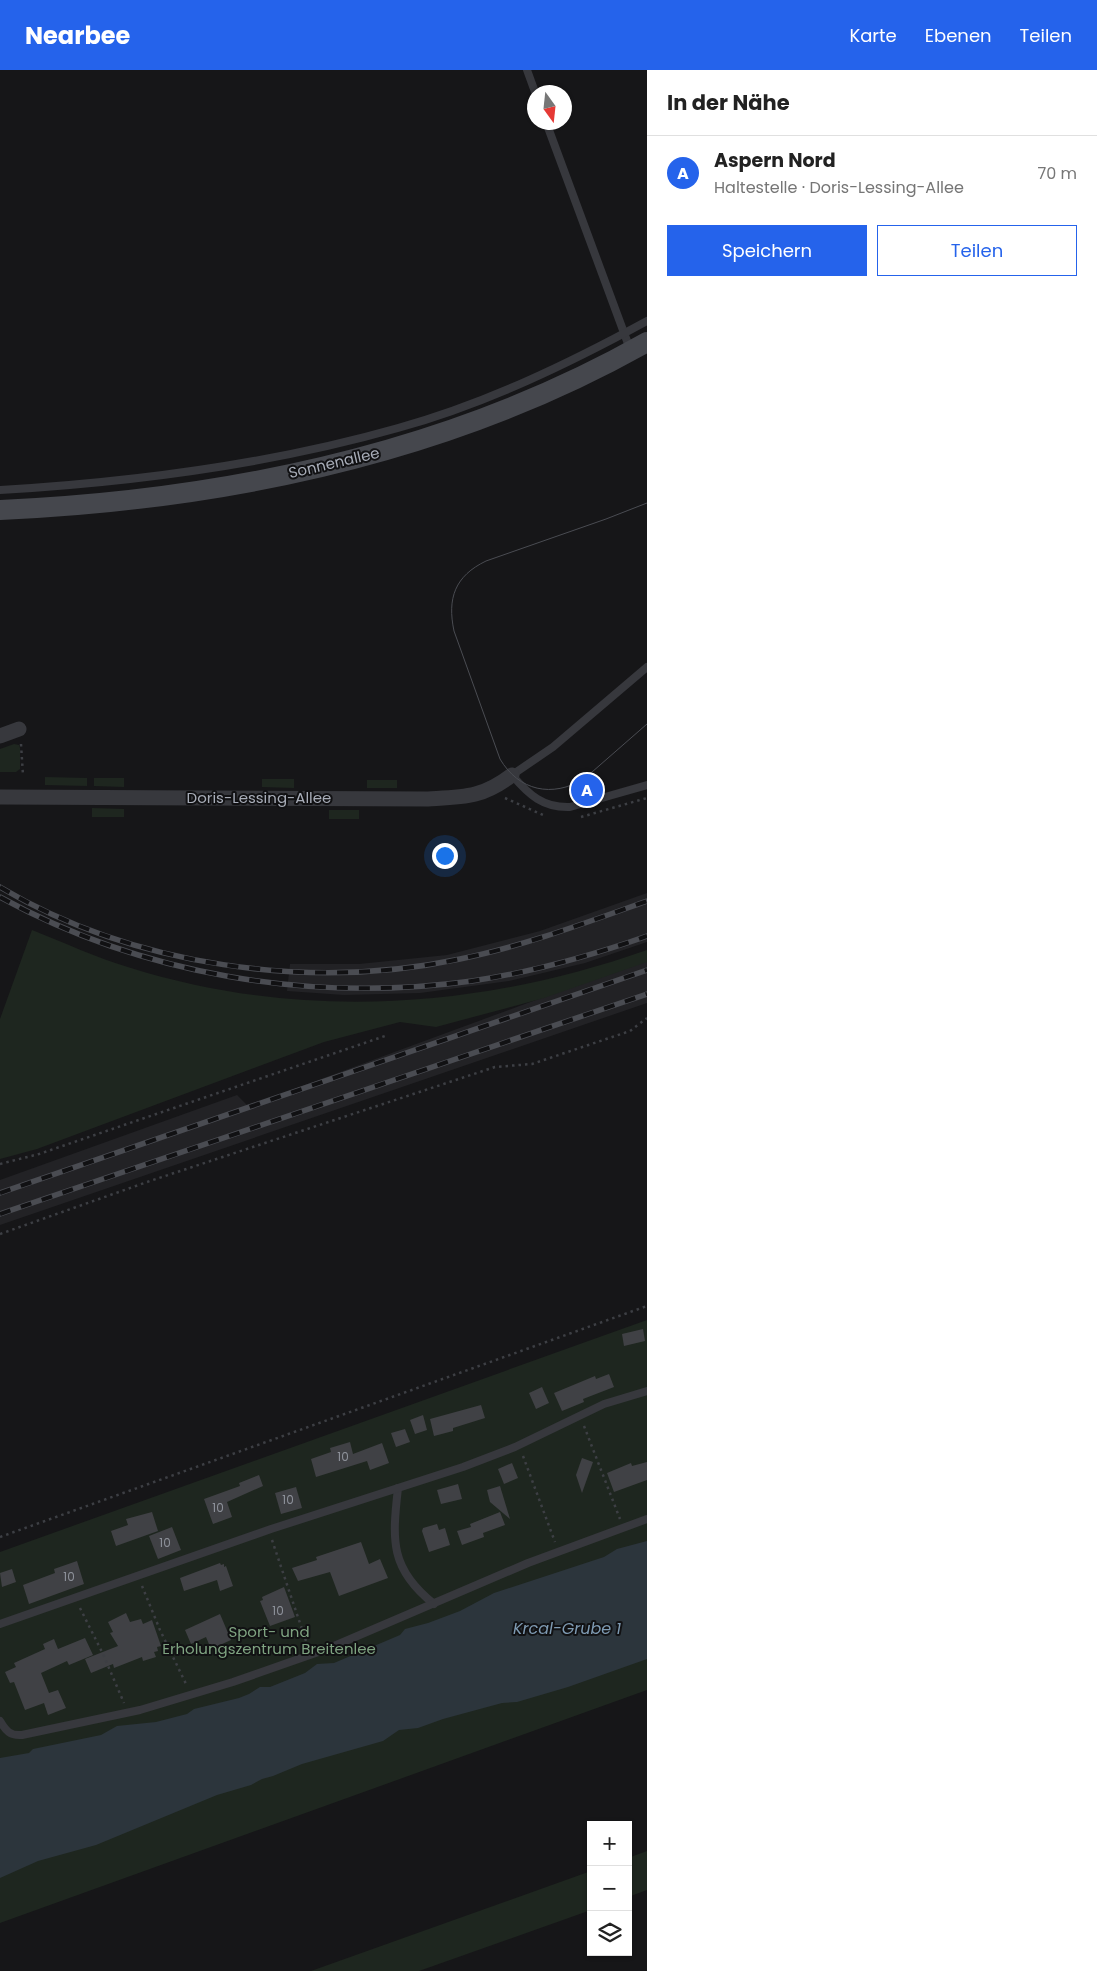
<!DOCTYPE html>
<html lang="de">
<meta charset="utf-8">
<style>
:root{--surface:#fff;--page:#f2f2f2;--text:#222;--muted:#767676;--line:#e0e0e0;--accent:#2563eb}
body{margin:0;font-family:Poppins,sans-serif;background:var(--page);color:var(--text)}
.controls{position:absolute;right:15px;bottom:15px;display:grid;overflow:hidden;border-radius:0px;box-shadow:0 1px 4px #0004}
.controls button{width:45px;height:45px;display:grid;place-items:center;padding:0;border:0;border-bottom:1px solid var(--line);background:var(--surface);color:var(--text);font:25px sans-serif}
.compass{position:absolute;left:527px;top:15px;width:45px;height:45px;border-radius:50%;background:var(--surface);box-shadow:0 1px 4px #0004;rotate:165deg}
.you{position:absolute;left:444px;top:785px;width:18px;height:18px;margin:-12px;border:4px solid #fff;border-radius:50%;background:#1a73e8;box-shadow:0 0 0 8px #1a73e833}
.badge{display:grid;place-items:center;width:32px;height:32px;border-radius:50%;background:var(--accent);color:#fff;font-size:16px;font-weight:700}
.pin{position:absolute;translate:-50% -50%;border:2px solid #fff;box-shadow:0 1px 5px #0006}
.list{margin:0;padding:0;list-style:none}
h2{display:flex;justify-content:space-between;align-items:center;height:65px;margin:0;padding:0 20px;font-size:21px}
h2 small{font-size:16px;font-weight:400;color:var(--muted)}
.list li{display:grid;grid-template-columns:32px 1fr auto;gap:15px;align-items:center;box-sizing:border-box;height:75px;padding:0 20px;border-top:1px solid var(--line)}
.list b{display:block;font-size:19px;white-space:nowrap}
.list p{margin:0;font-size:16px;white-space:nowrap;color:var(--muted)}
.list em{font-size:16px;font-style:normal;color:var(--muted)}
.actions{display:flex;gap:10px;padding:15px 20px}
.actions a{flex:1;padding:11px 0;border:1px solid var(--accent);border-radius:0px;text-align:center;font-size:18px;color:var(--accent)}
.actions .main{background:var(--accent);color:#fff}
.icon{flex:none;width:28px;height:28px;fill:none;stroke:currentColor;stroke-width:2;stroke-linecap:round;stroke-linejoin:round}
.map{position:relative;flex:none;width:647px;height:1901px;overflow:hidden}
header{display:flex;align-items:center;gap:30px;box-sizing:border-box;height:70px;padding:0 25px;background:var(--accent);color:#fff}
header strong{font-size:24px}
nav{display:flex;gap:28px;margin-inline-start:auto;font-size:18px}
main{display:flex}
aside{flex:1;background:var(--surface)}
.map>svg:first-child{display:block}
.built{fill:#222225}
.green{fill:#1e261f}
.water{fill:#2c353c}
.building{fill:#404145}
.lines{fill:none;stroke-linecap:round;stroke-linejoin:round}
.path{stroke:#3d3f44;stroke-width:2.5;stroke-dasharray:2.5 4;stroke-linecap:butt}
.lane{stroke:#37383d;stroke-width:8}
.street{stroke:#37383d;stroke-width:15}
.secondary{stroke:#45474d;stroke-width:20}
.tram{stroke:#4a4c52;stroke-width:1}
.rail-casing{stroke:#4a4c52;stroke-width:5.5}
.rail{stroke:#111113;stroke-width:4;stroke-dasharray:11;stroke-linecap:butt}
.labels{text-anchor:middle;stroke-width:4;stroke-linejoin:round;paint-order:stroke}
.number-label{font-size:12px;fill:#8e929b}
.street-label{font-size:15px;fill:#a8adb8;stroke:#111113}
.park-label{font-size:15px;fill:#7fa381;stroke:#111113}
.water-label{font-size:16px;font-style:italic;fill:#7f9bb3;stroke:#111113}
</style>
<header>
<strong>Nearbee</strong>
<nav><a>Karte</a><a>Ebenen</a><a>Teilen</a></nav>
</header>
<main>
<div class="map">
<svg width="647" height="1901" viewBox="0 0 647 1901">
<rect width="100%" height="100%" fill="#161618"/>
<g class="built">
<polygon points="647,823 647,872 585,893 509,911 420,923 344,925 287,921 290,894 359,894 447,885 540,861"/>
<polygon points="647,889 647,933 0,1155 0,1110 237,1025 248,1036"/>
</g>
<g class="green">
<polygon points="14,674 19,675 20,678 20,699 16,702 0,702 0,679"/>
<polygon points="45,707 87,708 87,716 45,715"/>
<polygon points="94,708 124,708 124,717 94,716"/>
<polygon points="262,709 294,709 294,718 262,717"/>
<rect x="367" y="710" width="30" height="8"/>
<polygon points="92,738 124,739 124,747 92,747"/>
<rect x="329" y="740" width="30" height="9"/>
<path d="M32,860C65,873 97,888 131,898C301,951 480,939 647,880V892L544,928L436,957L400,952L324,972L37,1079L0,1089V949Z"/>
<polygon points="647,1250 647,1620 0,1853 0,1482"/>
<polygon points="647,1781 647,1820 628,1827 628,1788"/>
<polygon points="591,1801 591,1840 419,1901 311,1901"/>
</g>
<polygon class="water" points="647,1471 647,1589 568,1617 517,1632 502,1633 443,1649 418,1658 399,1660 383,1671 302,1694 273,1706 262,1709 251,1715 217,1725 96,1775 38,1791 0,1808 0,1688 29,1683 33,1679 101,1665 117,1656 156,1652 187,1644 194,1639 239,1628 249,1624 260,1617 270,1617 305,1603 317,1594 334,1593 400,1565 405,1559 428,1553 460,1541 494,1523 604,1487 617,1479"/>
<g class="building">
<polygon points="643,1259 645,1271 624,1276 622,1264"/>
<polygon points="609,1304 614,1317 583,1329 584,1332 562,1341 554,1323 595,1306 596,1309"/>
<polygon points="542,1317 549,1333 536,1339 529,1323"/>
<polygon points="481,1335 485,1348 453,1358 453,1361 434,1366 430,1349"/>
<polygon points="423,1345 427,1360 415,1364 410,1350"/>
<polygon points="405,1359 410,1372 396,1377 391,1363"/>
<polygon points="350,1372 353,1384 382,1373 389,1393 370,1400 367,1391 316,1407 311,1389 331,1382 330,1378"/>
<polygon points="582,1388 593,1392 582,1423 576,1405"/>
<polygon points="647,1392 647,1410 614,1422 607,1403 631,1393 632,1396"/>
<polygon points="512,1393 518,1408 504,1414 498,1399"/>
<polygon points="259,1405 263,1416 227,1432 232,1447 213,1454 204,1429 240,1416 239,1413"/>
<polygon points="458,1414 462,1429 441,1434 437,1420"/>
<polygon points="500,1416 510,1449 490,1432 487,1420"/>
<polygon points="296,1417 302,1438 281,1444 275,1423"/>
<polygon points="152,1442 158,1461 116,1476 111,1461 128,1455 126,1449"/>
<polygon points="500,1442 505,1455 483,1463 484,1467 462,1475 457,1461 471,1457 470,1454"/>
<polygon points="437,1454 439,1460 445,1458 450,1475 429,1482 422,1461 423,1458"/>
<polygon points="172,1457 181,1480 158,1489 149,1466"/>
<polygon points="361,1472 369,1494 380,1489 388,1508 339,1526 330,1502 298,1511 292,1498 317,1490 316,1487"/>
<polygon points="77,1491 84,1514 29,1534 23,1515 55,1503 54,1499"/>
<polygon points="220,1493 221,1495 224,1494 224,1497 226,1496 233,1516 220,1521 217,1510 184,1521 180,1508"/>
<polygon points="12,1499 16,1512 2,1517 0,1503"/>
<polygon points="284,1517 295,1547 270,1556 260,1531 263,1530 262,1527"/>
<polygon points="126,1543 130,1552 141,1549 143,1554 152,1550 161,1576 157,1577 158,1581 154,1582 156,1587 143,1591 142,1587 114,1598 113,1594 91,1603 85,1589 118,1576 110,1563 113,1562 108,1552"/>
<polygon points="220,1544 231,1570 211,1579 206,1567 191,1574 185,1560"/>
<polygon points="85,1568 93,1585 69,1595 67,1591 41,1603 49,1623 58,1620 66,1638 48,1645 44,1633 25,1640 14,1612 10,1613 5,1602 16,1597 14,1593 45,1579 43,1574 54,1569 58,1579"/>
</g>
<g class="lines">
<g class="path">
<polyline points="530,32 534,44"/>
<polyline points="21,674 23,705"/>
<polyline points="505,728 543,745"/>
<polyline points="581,747 647,728"/>
<polyline points="0,1094 39,1084 385,966"/>
<polyline points="0,1164 150,1111 495,997 532,994 630,961 647,948"/>
<polyline points="584,1356 620,1449"/>
<polyline points="523,1386 555,1472"/>
<polyline points="0,1467 647,1236"/>
<polyline points="272,1470 307,1574"/>
<polyline points="142,1516 160,1560 187,1616"/>
<polyline points="80,1538 103,1584 124,1633"/>
</g>
<g class="lane">
<polyline points="527,0 535,22"/>
<polyline points="546,52 630,279"/>
<path d="M0,420C135,412 268,395 398,358C485,334 568,294 647,251"/>
<path d="M647,597L553,677L512,705C529,725 543,738 570,737L647,715"/>
<path d="M398,1418C392,1471 390,1499 434,1534"/>
<polyline points="0,1554 271,1459 463,1397 515,1377 604,1334 647,1321"/>
<path d="M0,1651C6,1661 10,1666 22,1665L140,1640L233,1612L327,1579L528,1493L647,1449"/>
</g>
<g class="street">
<polyline points="0,666 19,659"/>
<path d="M0,727L428,729C464,727 482,728 512,705"/>
</g>
<path class="secondary" d="M0,440C223,430 451,383 647,272"/>
<path class="tram" d="M647,433L606,449L486,491C455,506 447,528 454,561L500,689C519,721 552,728 584,709L647,654"/>
<defs>
<g id="rail">
<path d="M0,817C133,896 309,921 460,889C524,876 585,853 647,831"/>
<path d="M0,827C142,905 311,933 472,911C532,902 590,886 647,866"/>
<polyline points="0,1123 647,900"/>
<polyline points="0,1144 647,924"/>
</g>
</defs>
<use href="#rail" class="rail-casing"/>
<use href="#rail" class="rail"/>
</g>
<g class="labels">
<g class="number-label">
<text x="343" y="1391">10</text>
<text x="288" y="1434">10</text>
<text x="218" y="1442">10</text>
<text x="165" y="1477">10</text>
<text x="69" y="1511">10</text>
<text x="278" y="1545">10</text>
</g>
<g class="street-label">
<text transform="translate(334 393) rotate(-13)" y="5">Sonnenallee</text>
<text x="259" y="733">Doris-Lessing-Allee</text>
</g>
<g class="park-label">
<text x="269" y="1567">Sport- und<tspan x="269" dy="17">Erholungszentrum Breitenlee</tspan></text>
</g>
<g class="water-label">
<text x="567" y="1564">Krcal-Grube 1</text>
</g>
</g>
</svg>
<div class="controls">
<button>+</button>
<button>−</button>
<button><svg class="icon" aria-label="layers" viewBox="0 0 24 24"><path d="M12 4l9 5-9 5-9-5zM3 14l9 5 9-5"/></svg></button>
</div>
<svg class="compass" viewBox="-18 -18 36 36"><path d="M0-13l5 13h-10z" fill="#e53935"/><path d="M0 13l5-13h-10z" fill="#767676"/></svg>
<div class="you"></div>
<div class="pin badge" style="left:587px;top:720px">A</div>
</div>
<aside>
<h2>In der Nähe<small></small></h2>
<ul class="list">
<li><span class="badge">A</span><div><b>Aspern Nord</b><p>Haltestelle · Doris-Lessing-Allee</p></div><em>70 m</em></li>
</ul>
<div class="actions"><a class="main">Speichern</a><a>Teilen</a></div>
</aside>
</main>
